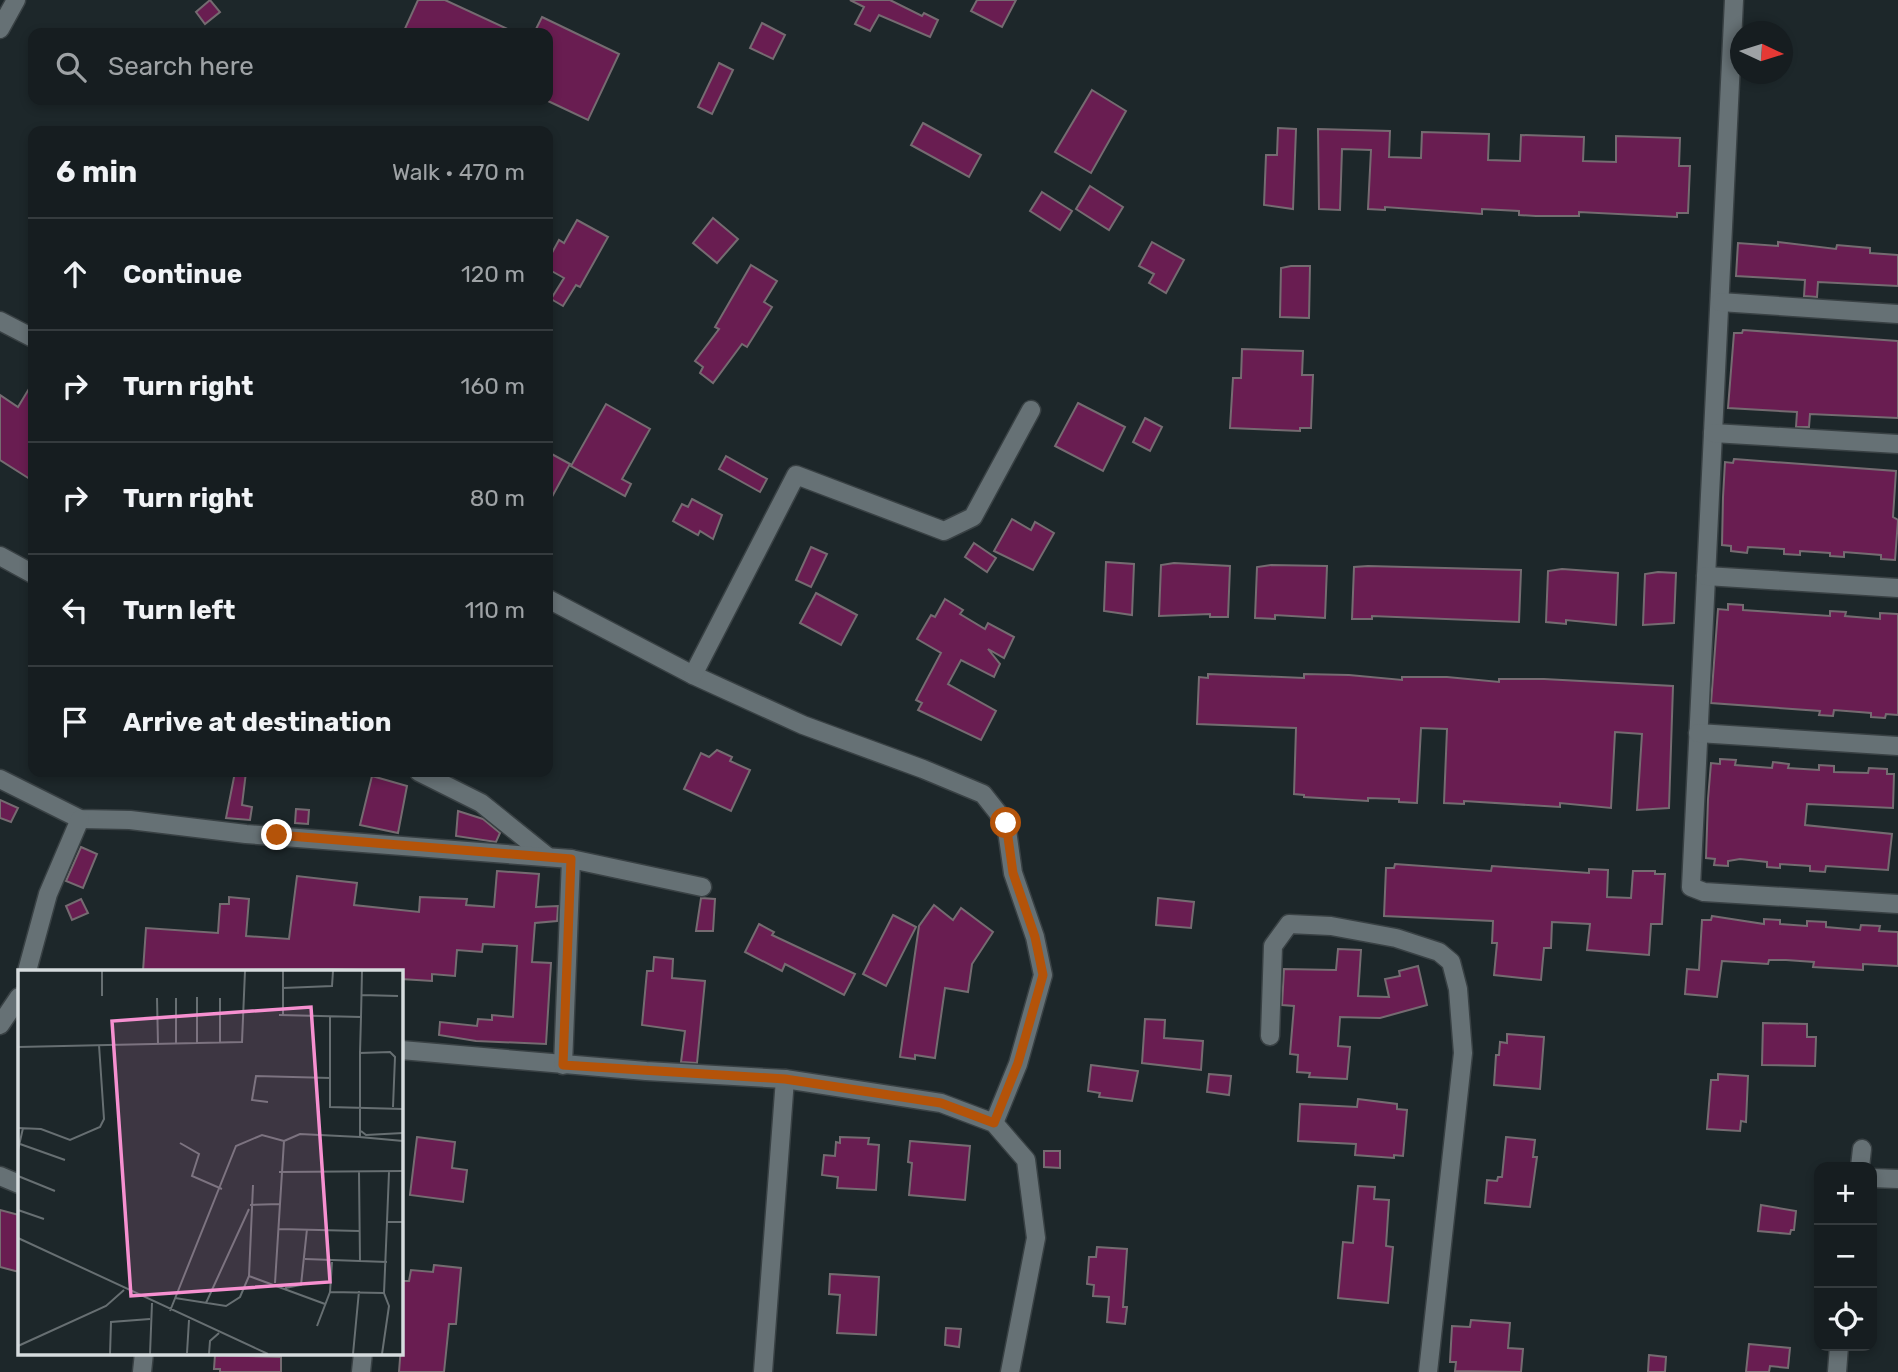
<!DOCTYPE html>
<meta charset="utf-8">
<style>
:root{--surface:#161d20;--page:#232a2d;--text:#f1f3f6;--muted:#9ea2a5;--line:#353b3e}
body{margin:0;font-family:Rubik,sans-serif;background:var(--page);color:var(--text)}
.controls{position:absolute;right:21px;bottom:21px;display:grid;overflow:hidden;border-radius:14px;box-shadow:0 4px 10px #0003}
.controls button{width:63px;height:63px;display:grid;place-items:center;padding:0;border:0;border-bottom:2px solid var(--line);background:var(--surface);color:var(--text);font:35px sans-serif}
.compass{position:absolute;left:1730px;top:21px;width:63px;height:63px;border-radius:50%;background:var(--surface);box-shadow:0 4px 10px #0003;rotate:94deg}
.stop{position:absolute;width:21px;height:21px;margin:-16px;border:5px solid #b45309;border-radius:50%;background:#fff}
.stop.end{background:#b45309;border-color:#fff;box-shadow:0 2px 7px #0008}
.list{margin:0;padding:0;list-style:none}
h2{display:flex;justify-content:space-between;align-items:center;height:91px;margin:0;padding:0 28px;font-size:30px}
h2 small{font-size:23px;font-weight:400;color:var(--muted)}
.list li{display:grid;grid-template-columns:46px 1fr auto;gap:21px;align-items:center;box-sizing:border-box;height:112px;padding:0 28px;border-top:2px solid var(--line)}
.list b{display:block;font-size:26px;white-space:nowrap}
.list em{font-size:23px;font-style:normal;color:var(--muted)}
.icon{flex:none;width:38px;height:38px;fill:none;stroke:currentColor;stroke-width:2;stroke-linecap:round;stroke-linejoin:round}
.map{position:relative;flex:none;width:1898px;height:1372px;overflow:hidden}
.search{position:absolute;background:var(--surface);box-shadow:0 4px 10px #0003;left:28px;top:28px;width:525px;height:77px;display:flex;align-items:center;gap:18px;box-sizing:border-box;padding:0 24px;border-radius:14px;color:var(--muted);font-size:26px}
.panel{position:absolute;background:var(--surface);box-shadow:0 4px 10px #0003;left:28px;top:126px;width:525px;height:651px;border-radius:14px}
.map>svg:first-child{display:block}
.building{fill:#691d51;stroke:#756b71;stroke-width:2}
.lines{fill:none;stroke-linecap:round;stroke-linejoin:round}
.minor-casing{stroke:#394144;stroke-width:21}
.minor{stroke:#667175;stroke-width:18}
.route{stroke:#b45309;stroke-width:9}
.inset-road{fill:none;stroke:#676f72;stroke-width:2}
.view{fill:#f690d0;fill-opacity:0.15;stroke:#f690d0;stroke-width:3.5}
.inset-edge{fill:none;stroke:#d6dcde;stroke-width:3.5}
</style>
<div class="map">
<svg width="1898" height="1372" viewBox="0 0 1898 1372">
<rect width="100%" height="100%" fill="#1d272a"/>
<g class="building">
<polygon points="210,0 220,12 205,24 196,12"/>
<polygon points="418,0 445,0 516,33 403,33"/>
<polygon points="850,0 890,0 922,16 924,13 938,20 930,37 879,15 870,31 855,24 864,7"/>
<polygon points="977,0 1016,0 1002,27 971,11"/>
<polygon points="542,17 619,54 588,120 548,101 548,33 534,33"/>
<polygon points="762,23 785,35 773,59 750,48"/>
<polygon points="719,63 733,70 712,114 698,107"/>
<polygon points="1092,90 1126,111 1091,173 1055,152"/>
<polygon points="923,123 981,155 969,177 911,145"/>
<polygon points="1278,128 1296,129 1293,209 1264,205 1266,155 1277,155"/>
<polygon points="1318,129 1390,131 1389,157 1421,158 1422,132 1489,134 1488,160 1520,161 1521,135 1584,137 1583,161 1616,162 1616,136 1680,138 1679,166 1690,166 1688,213 1677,213 1677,217 1579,212 1579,216 1536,216 1519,215 1519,211 1482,209 1482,214 1385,207 1385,210 1368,209 1371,150 1342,149 1340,210 1319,209"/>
<polygon points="1090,186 1123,207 1109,230 1076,209"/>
<polygon points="1042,192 1072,211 1060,230 1030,211"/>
<polygon points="713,218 738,239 717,263 693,243"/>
<polygon points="577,220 608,237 580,287 576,285 563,306 551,299 564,278 548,269 548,260 559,240 564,243"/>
<polygon points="1152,242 1184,260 1166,293 1149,283 1154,274 1139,266"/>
<polygon points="1778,242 1836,249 1837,245 1870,248 1870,253 1898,255 1898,286 1818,282 1817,297 1804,296 1805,280 1736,276 1738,243 1778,246"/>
<polygon points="751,265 777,281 764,302 772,307 747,347 742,344 713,383 700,373 703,367 695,361 719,329 715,327"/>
<polygon points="1291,266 1310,266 1309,318 1280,317 1281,268"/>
<polygon points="1743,330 1898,341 1898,418 1810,414 1809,427 1796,427 1797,412 1728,408 1734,333 1742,333"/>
<polygon points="1242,349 1303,351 1302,375 1313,375 1311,428 1300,428 1300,431 1230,428 1233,378 1241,378"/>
<polygon points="33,382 33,481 0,460 0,395 18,407"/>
<polygon points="1078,403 1125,427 1103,471 1055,446"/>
<polygon points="606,404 650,429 622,479 631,484 625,496 571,466"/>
<polygon points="1145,418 1162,427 1150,451 1133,442"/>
<polygon points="548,452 570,464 548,504"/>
<polygon points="726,456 767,479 760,492 719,469"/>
<polygon points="1734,459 1896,471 1893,517 1898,520 1895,560 1881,559 1881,555 1844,552 1844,557 1830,556 1830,553 1800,551 1800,555 1784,554 1784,549 1748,547 1747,553 1731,551 1731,546 1722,545 1723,497 1725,462 1733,463"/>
<polygon points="692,499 722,515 713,539 700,531 698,535 673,521 682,504 688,507"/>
<polygon points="1012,519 1031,530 1035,522 1054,533 1033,570 994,551"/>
<polygon points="974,543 996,558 987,572 965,557"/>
<polygon points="811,547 827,554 811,587 796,580"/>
<polygon points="1106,562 1134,564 1132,615 1104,611"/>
<polygon points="1174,563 1230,566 1228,617 1210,617 1210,614 1159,616 1161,565"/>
<polygon points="1271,565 1327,566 1325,618 1275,615 1275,619 1255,618 1257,567"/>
<polygon points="1368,566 1521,570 1519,622 1372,616 1372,619 1352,619 1354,567"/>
<polygon points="1562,569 1618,573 1616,625 1566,620 1566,624 1546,622 1548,571"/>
<polygon points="1658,572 1676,573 1674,623 1643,625 1645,574"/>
<polygon points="816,593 857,615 841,645 800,623"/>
<polygon points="945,599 963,610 960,614 985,629 988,623 1014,637 1004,658 988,649 1000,664 994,677 961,660 948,684 996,711 981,740 918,710 922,703 916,700 941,653 917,639 931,615 935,617"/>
<polygon points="1728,604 1743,605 1743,610 1830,616 1830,611 1846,612 1845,616 1880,619 1880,613 1898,614 1898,715 1886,714 1885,718 1871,717 1871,713 1834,710 1833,716 1819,715 1820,711 1711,703 1718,609 1728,610"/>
<polygon points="1208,674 1304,678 1304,674 1349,675 1402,680 1402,677 1447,677 1499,682 1499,679 1544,679 1673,686 1669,808 1637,810 1642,734 1615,732 1611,808 1560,803 1560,807 1464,801 1464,804 1444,803 1447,729 1421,728 1417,803 1399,802 1399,799 1368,798 1368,801 1304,797 1304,795 1294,794 1296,728 1197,724 1199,677 1208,678"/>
<polygon points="717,750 732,757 730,761 750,770 731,811 684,789 701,753 709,757"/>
<polygon points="1720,759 1736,760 1735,765 1772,768 1773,762 1789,764 1788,768 1819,770 1819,765 1834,766 1834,772 1868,773 1869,768 1887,769 1887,774 1894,774 1893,808 1807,804 1805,825 1892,834 1888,870 1826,866 1825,872 1810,871 1810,866 1780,864 1780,868 1767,867 1767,862 1740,859 1728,861 1728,866 1714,865 1715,859 1706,858 1708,799 1711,763 1720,764"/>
<polygon points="235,772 246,772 242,805 252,807 250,820 226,818"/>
<polygon points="372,776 407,786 398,833 360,825"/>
<polygon points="0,800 18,808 11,822 0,818"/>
<polygon points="296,809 309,810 308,824 295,823"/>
<polygon points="458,811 483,819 500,833 496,842 456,836"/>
<polygon points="81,847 97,854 83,888 66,881"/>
<polygon points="1395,864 1491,871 1492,866 1589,873 1589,869 1608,870 1607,897 1631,898 1633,871 1655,871 1655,874 1665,874 1662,924 1651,924 1649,955 1587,950 1590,924 1552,922 1551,948 1544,948 1541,980 1494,975 1497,943 1492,943 1493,921 1384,916 1386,868 1394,868"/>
<polygon points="497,871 539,874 536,907 558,906 557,921 535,923 532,962 551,963 546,1044 476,1041 439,1035 440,1022 477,1026 478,1019 492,1020 492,1015 513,1017 517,946 483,944 482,952 457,950 455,976 432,974 432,981 401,979 401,971 328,969 143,971 146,928 218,933 220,904 229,904 229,897 249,899 246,936 289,939 297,876 357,883 354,905 419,912 420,897 467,899 466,905 494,907"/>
<polygon points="701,898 715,899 713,931 696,931"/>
<polygon points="1158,898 1194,902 1191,928 1156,925"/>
<polygon points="81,899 88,913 72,920 66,906"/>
<polygon points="934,905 953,920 961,908 993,932 972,964 968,992 945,988 935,1058 915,1055 915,1059 900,1057 919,926"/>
<polygon points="893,915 916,927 886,986 863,974"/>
<polygon points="1712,916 1764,924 1764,919 1780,920 1780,924 1807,926 1807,921 1826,922 1826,927 1860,930 1861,925 1880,926 1879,931 1898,932 1898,966 1863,964 1863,970 1813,967 1814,962 1786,960 1769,960 1768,964 1722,961 1717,997 1685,994 1687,969 1699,970 1702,920 1711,920"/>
<polygon points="759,924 774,932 772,935 855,974 844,995 785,964 782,971 745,952"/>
<polygon points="1338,949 1361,950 1358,996 1389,997 1385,979 1400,976 1399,971 1418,966 1427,1005 1380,1018 1340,1017 1338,1046 1350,1047 1347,1079 1309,1077 1310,1073 1297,1072 1298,1055 1290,1054 1294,1006 1282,1005 1284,969 1336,970"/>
<polygon points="654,957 673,959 672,978 705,981 697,1063 681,1062 685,1031 642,1025 647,971 653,971"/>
<polygon points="1145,1019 1165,1020 1164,1038 1203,1041 1201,1070 1142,1063"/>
<polygon points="1763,1023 1807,1024 1807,1037 1816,1037 1815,1066 1762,1065"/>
<polygon points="1507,1034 1544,1037 1540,1089 1494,1085 1496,1055 1499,1055 1500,1042 1507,1043"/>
<polygon points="1091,1065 1138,1071 1132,1101 1099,1097 1100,1093 1088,1091"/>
<polygon points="1209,1074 1231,1076 1229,1095 1207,1092"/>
<polygon points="1718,1074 1748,1076 1746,1122 1741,1121 1740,1131 1707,1129 1711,1080 1718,1080"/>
<polygon points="1358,1099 1397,1104 1397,1109 1407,1110 1403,1156 1394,1155 1394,1158 1355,1155 1356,1144 1298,1141 1300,1104 1357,1107"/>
<polygon points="417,1137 455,1142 452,1168 467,1170 463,1202 410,1195"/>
<polygon points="840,1137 869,1138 868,1144 879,1145 876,1190 837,1188 838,1177 822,1175 824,1155 835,1156 836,1142 840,1143"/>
<polygon points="1506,1137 1535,1140 1533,1157 1537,1157 1530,1207 1485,1203 1487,1180 1497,1181 1498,1177 1502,1177"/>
<polygon points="910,1141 970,1146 965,1200 909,1195 912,1163 908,1162"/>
<polygon points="1044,1151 1060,1151 1060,1168 1044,1167"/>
<polygon points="1358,1186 1375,1187 1374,1199 1389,1200 1386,1246 1393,1247 1388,1303 1338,1298 1343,1242 1353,1243"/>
<polygon points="1761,1205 1796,1211 1794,1230 1791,1230 1790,1234 1758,1231"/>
<polygon points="0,1210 19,1215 19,1272 0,1267"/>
<polygon points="1097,1247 1127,1249 1123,1307 1127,1307 1125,1324 1107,1322 1109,1297 1093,1296 1094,1285 1087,1284 1089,1257 1096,1257"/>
<polygon points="434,1265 461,1268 456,1324 449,1324 444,1372 399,1372 403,1320 401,1320 401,1281 409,1281 411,1270 433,1272"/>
<polygon points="830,1274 879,1277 876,1335 837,1333 840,1295 829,1294"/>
<polygon points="1471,1320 1510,1323 1508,1348 1523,1349 1521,1372 1455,1371 1456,1362 1450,1362 1452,1326 1470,1327"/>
<polygon points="946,1328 961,1329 959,1347 945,1345"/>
<polygon points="1749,1344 1790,1348 1788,1368 1770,1366 1769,1372 1746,1372"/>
<polygon points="215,1355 281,1357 281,1372 220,1372 220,1369 214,1369"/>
<polygon points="1649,1355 1666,1357 1665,1372 1648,1372"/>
</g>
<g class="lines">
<defs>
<g id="minor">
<polyline points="1734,0 1691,887 1704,892 1898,904"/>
<polyline points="0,29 16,0"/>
<polyline points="1720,302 1898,314"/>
<polyline points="0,321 33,338"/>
<polyline points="1713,433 1898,444"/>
<polyline points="0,556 33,574"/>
<polyline points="1706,576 1898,588"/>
<polyline points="548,599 693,675 803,725 923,769 983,794 1006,823 1013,873 1035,937 1043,975 1018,1064 994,1123"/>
<polyline points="693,675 796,475 944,531 973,517 1031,410"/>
<polyline points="1698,733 1898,746"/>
<polyline points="419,772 481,803 548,857"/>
<polyline points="0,779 80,819 130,820 246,834 571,859 702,887"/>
<polyline points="27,971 48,894 80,819"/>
<polyline points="0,1025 19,997"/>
<polyline points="1270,1036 1273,946 1289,924 1331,926 1396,938 1439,952 1451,962 1458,989 1463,1053 1428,1372"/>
<polyline points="401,1050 646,1071 785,1079 941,1103 994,1123 1026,1160 1036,1238 1010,1372"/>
<polyline points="563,1065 571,859"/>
<polyline points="1860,1167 1862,1149"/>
<polyline points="0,1176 19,1184"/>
<polyline points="1872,1178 1898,1179"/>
<polyline points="142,1372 144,1353"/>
<polyline points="361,1372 363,1353"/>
<polyline points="763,1372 785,1079"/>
<polyline points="1837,1372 1839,1346"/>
</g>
</defs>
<use href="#minor" class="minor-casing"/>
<use href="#minor" class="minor"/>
</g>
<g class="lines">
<polyline class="route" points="277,835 571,859 563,1065 785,1079 941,1103 994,1123 1018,1063 1043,975 1035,937 1013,873 1006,823"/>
</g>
<g transform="translate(18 970)">
<rect width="385" height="385" fill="#1d272a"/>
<path class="inset-road" d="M84,1V26M265,1V45M265,18L314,16L315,1M343,25L380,26M179,27V73M139,28L140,74M158,28V74M202,28V73M261,45L343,47L342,83M312,47V137L385,139M343,47L344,1M0,77L224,72L227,1M250,132L234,130L238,106L312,108M375,137L377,87L372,82L342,83V167L385,171M0,158L23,159L52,170L82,157L86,149L81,75M343,161L348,165L385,163M162,173L181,184L174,206L204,219M2,174L47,190M0,180L5,158M261,202L385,201M341,202L342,292M0,206L37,221M232,235L262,234M0,240L26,249M369,252L371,202M261,259L341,261M0,268L250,384M287,289L369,292M231,306L307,334M257,313L266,171L282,164L342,167M267,318L283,315L289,259M312,322L366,323M157,328L208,336L222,327L231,306L235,215M188,333L231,239M152,341L218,176L244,165L266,171M299,356L312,322L314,292M0,376L88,336L106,320M169,383L171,350M92,384L93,352L132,349M132,384L134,333M191,384L192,371L201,363M335,384L341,321M364,384L371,336L366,323L369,252H385"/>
<path class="view" d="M293,37L312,312L113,326L94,51Z"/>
<rect width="385" height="385" class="inset-edge"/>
</g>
</svg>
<div class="controls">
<button>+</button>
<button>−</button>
<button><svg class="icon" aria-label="locate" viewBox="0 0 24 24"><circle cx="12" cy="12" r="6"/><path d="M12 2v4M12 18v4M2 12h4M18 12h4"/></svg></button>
</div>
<svg class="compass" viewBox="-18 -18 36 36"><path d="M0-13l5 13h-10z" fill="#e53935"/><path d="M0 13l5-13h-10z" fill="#9ea2a5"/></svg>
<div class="stop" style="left:1006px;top:823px"></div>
<div class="stop end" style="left:277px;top:835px"></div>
<div class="search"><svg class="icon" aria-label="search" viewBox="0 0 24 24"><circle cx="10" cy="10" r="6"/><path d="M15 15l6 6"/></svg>Search here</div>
<section class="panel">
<h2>6 min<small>Walk · 470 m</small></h2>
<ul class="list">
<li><svg class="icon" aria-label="ahead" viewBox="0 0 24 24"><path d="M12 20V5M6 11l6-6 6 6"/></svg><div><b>Continue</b></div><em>120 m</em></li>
<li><svg class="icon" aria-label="right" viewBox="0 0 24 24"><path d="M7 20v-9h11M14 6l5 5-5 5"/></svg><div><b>Turn right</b></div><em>160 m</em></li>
<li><svg class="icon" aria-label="right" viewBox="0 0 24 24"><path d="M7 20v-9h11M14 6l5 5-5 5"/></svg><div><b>Turn right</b></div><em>80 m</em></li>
<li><svg class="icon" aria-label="left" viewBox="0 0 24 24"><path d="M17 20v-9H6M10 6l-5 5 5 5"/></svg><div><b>Turn left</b></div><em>110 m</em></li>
<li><svg class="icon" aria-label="arrive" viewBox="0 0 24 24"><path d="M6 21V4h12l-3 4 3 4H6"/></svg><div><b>Arrive at destination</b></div></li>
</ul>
</section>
</div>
